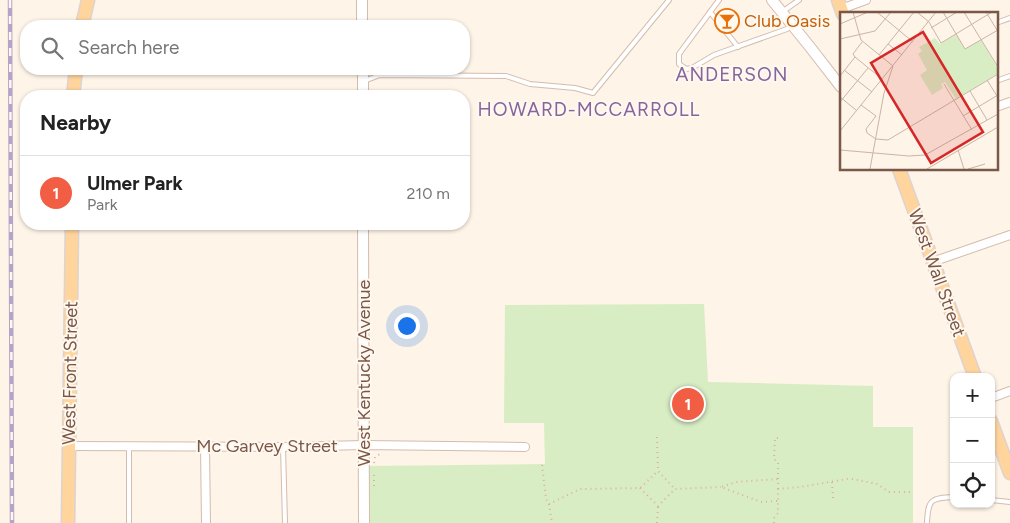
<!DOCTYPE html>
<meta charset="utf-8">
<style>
:root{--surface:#fff;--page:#f2f2f2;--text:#222;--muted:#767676;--line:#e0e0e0;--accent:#f15e44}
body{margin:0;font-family:Figtree,sans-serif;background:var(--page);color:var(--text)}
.controls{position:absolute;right:15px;bottom:15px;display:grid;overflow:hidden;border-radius:10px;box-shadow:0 1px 4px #0004}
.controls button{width:45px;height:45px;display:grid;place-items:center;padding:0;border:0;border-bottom:1px solid var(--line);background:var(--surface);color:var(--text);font:25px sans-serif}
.you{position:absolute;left:406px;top:325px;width:18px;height:18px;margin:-12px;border:4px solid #fff;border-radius:50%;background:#1a73e8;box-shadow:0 0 0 8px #1a73e833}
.badge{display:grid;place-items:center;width:32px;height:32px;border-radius:50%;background:var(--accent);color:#fff;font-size:16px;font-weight:700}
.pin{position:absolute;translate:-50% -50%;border:2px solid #fff;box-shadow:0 1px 5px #0006}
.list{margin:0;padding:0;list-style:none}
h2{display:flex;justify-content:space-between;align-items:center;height:65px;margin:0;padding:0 20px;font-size:21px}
h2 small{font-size:16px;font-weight:400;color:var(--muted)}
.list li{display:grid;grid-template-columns:32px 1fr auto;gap:15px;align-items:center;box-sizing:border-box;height:75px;padding:0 20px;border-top:1px solid var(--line)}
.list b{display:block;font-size:19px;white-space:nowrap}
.list p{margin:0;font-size:16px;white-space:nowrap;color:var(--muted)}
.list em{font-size:16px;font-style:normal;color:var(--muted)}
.icon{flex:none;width:28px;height:28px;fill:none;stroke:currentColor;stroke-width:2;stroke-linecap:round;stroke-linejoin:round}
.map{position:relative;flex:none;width:1010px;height:523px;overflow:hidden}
.search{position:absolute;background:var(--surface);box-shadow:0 1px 4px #0004;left:20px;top:20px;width:450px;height:55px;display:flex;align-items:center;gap:12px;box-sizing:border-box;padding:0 18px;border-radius:20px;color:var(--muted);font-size:19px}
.panel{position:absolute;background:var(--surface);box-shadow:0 1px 4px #0004;left:20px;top:90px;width:450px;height:140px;border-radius:20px}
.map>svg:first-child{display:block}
.green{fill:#d8edc4}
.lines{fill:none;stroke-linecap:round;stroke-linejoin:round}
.service-casing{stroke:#d4bcae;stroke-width:6}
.minor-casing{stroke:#d4bcae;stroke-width:10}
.tertiary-casing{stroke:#d4bcae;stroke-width:12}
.primary-casing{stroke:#ddd3d0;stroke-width:15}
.path{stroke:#dbb29f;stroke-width:2;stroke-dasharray:1 4;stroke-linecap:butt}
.service{stroke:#fff;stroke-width:4}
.minor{stroke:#fff;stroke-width:8}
.tertiary{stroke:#fff;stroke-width:10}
.primary{stroke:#ffd49d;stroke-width:12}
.rail-casing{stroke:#b5a4ca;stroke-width:4.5}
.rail{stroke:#fff8ef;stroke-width:2.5;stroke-dasharray:8;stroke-linecap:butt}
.labels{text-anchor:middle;stroke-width:4;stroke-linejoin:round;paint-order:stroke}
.food-label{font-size:18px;fill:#c56008;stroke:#fff8ef;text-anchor:start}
.street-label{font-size:18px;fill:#7b5749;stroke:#fff8ef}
.neighbourhood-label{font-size:19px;letter-spacing:1px;fill:#87649e;stroke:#fff8ef}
.inset-road{fill:none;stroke:#cab5a8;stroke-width:1}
.view{fill:#d62828;fill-opacity:0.15;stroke:#d62828;stroke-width:2.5}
.inset-edge{fill:none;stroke:#7b5749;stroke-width:2.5}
</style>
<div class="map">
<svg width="1010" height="523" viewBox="0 0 1010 523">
<rect width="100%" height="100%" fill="#fef4e7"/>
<polygon class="green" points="704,304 708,382 873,386 873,427 913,427 913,523 368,523 368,466 545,464 544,423 504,423 505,305"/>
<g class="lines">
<defs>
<g id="service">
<polyline points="719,0 679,54 679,64 686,69 692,68 714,55 787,29 790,26"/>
<polyline points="710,12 738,47"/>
<polyline points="782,12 799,0"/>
<polyline points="996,23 1010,18"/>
<polyline points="999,80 1010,76"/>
<polyline points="364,81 380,75 506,76 530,84 575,88 593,93 669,0"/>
<polyline points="129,446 129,523"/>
<polyline points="283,447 285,523"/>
<polyline points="991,500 1010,502"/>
<path d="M927,523C928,499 931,498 954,497"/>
</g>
<g id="minor">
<polyline points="841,9 866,0"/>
<polyline points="996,107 1010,102"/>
<polyline points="932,262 1010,235"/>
<polyline points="991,398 1010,391"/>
<polyline points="68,446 283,447 364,445 525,447"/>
<polyline points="205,447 206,523"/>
</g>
<g id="tertiary">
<polyline points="362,0 362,26"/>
<polyline points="772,0 810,47 841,87"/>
<polyline points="363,69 363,96"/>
<polyline points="363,224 364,523"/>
</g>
<g id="primary">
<polyline points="838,0 843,14"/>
<polyline points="82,26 88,0"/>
<polyline points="73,96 76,69"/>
<polyline points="899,169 975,377"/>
<polyline points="991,421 1010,473"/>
<polyline points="68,523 72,224"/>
</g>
</defs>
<use href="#service" class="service-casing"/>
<use href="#minor" class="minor-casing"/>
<use href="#tertiary" class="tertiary-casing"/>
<use href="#primary" class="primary-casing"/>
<g class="path">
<polyline points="657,437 658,471"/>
<polyline points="374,463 375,457 380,454"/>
<polyline points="542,465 546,499 549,504 580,489 640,488 658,471 675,489"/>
<polyline points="832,482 833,498"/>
<polyline points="374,486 374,473"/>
<polyline points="640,488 658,506 675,489 721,487"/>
<polyline points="778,489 778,462 774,459 775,438 781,438"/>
<polyline points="777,501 761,502 721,487 736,482 778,479"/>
<polyline points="549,504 552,523"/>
<polyline points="657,523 658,506"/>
<polyline points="774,523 774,518 778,513 778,489 800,487 847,479 853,479 877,484 889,492 912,492"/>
</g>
<use href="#service" class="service"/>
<use href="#minor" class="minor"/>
<use href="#tertiary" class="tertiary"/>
<use href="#primary" class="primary"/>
<defs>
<polyline id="rail" points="10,0 12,523"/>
</defs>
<use href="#rail" class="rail-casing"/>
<use href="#rail" class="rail"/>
</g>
<defs>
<symbol id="bar-ring" viewBox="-11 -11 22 22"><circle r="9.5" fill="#fff8ef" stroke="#e8710a" stroke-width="1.5"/><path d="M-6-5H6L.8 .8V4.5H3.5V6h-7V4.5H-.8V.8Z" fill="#e8710a"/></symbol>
</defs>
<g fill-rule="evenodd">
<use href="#bar-ring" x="713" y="7" width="28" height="28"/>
</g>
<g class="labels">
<g class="food-label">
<text x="744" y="27">Club Oasis</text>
</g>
<g class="street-label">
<text transform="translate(937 273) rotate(70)" y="6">West Wall Street</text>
<text transform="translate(70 373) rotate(-89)" y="6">West Front Street</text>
<text transform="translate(364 373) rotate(-90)" y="6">West Kentucky Avenue</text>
<text x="267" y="452">Mc Garvey Street</text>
</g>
<g class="neighbourhood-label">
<text x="732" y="81">ANDERSON</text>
<text x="589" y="116">HOWARD-MCCARROLL</text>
</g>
</g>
<g transform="translate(840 12)">
<rect width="158" height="158" fill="#fef4e7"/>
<path d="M116,22L125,37L141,28L157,55V62L116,87L105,70L101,72L103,76L92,83L80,63L87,58L78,42L82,39L79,35L95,26L100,32Z" fill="#d8edc4"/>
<path class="inset-road" d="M13,0L21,28L53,54L44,81L30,157M37,0L73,30M77,0L89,10L101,31L152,0M103,0L125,37L158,18M124,0L158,55M146,0L157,18M0,12L28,0M91,16L117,0M0,27L35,19L51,0M48,32L62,43M39,43L74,0M15,45L42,67M4,58L32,80M0,64L15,45L13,42L22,30M147,68L157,84M104,72L132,118M130,79L147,108M0,85L16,98M0,90L28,56M21,93L36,104M36,104L26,117L27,121L36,127L48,128L158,62M123,104L158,83M0,119L96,0M0,138L69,144L85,143L158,102M118,138L124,157M87,157L158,115M128,157L145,152"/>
<path class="view" d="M83,20L143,120L91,151L31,51Z"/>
<rect width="158" height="158" class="inset-edge"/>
</g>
</svg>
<div class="controls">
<button>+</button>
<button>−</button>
<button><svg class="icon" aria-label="locate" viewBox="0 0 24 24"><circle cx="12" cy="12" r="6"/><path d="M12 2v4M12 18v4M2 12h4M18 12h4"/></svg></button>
</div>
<div class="you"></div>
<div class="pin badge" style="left:688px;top:404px">1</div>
<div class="search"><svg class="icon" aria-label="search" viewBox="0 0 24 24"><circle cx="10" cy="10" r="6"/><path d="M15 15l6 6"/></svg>Search here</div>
<section class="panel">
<h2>Nearby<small></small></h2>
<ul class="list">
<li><span class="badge">1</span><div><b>Ulmer Park</b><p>Park</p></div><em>210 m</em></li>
</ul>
</section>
</div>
